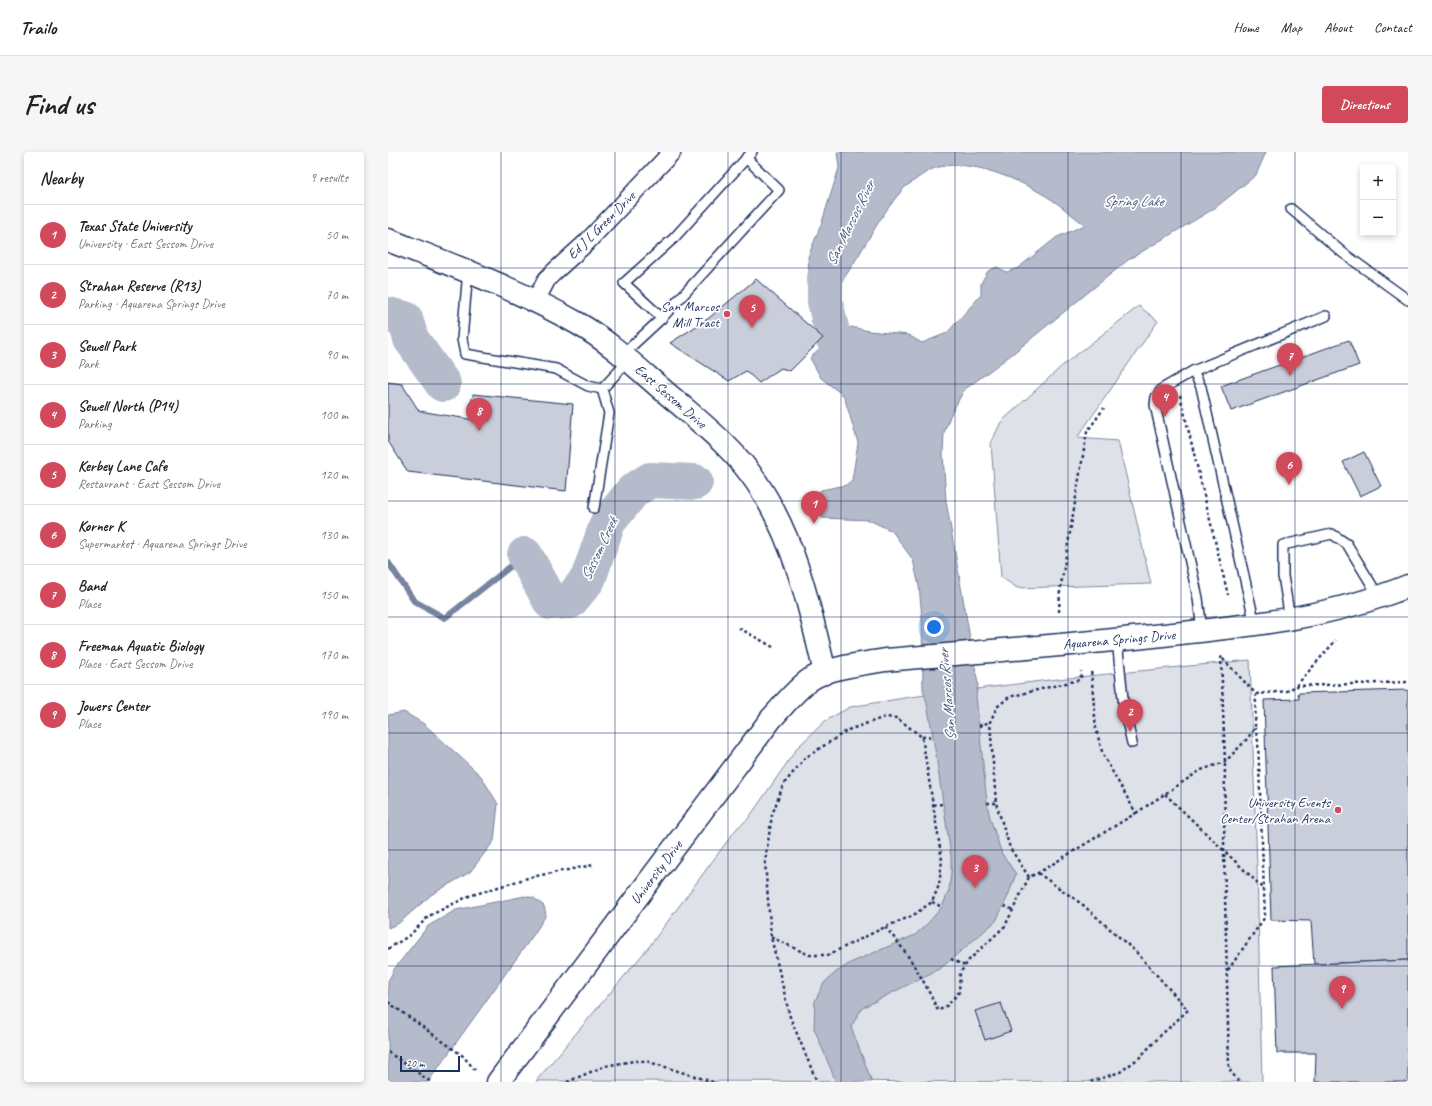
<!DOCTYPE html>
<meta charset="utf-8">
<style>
:root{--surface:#fff;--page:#f6f6f6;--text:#222;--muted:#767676;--line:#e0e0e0;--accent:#d1495b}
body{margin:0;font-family:Caveat,sans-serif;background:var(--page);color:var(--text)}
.controls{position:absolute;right:12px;top:12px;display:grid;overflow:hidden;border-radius:4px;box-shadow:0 2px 6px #0003}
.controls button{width:36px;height:36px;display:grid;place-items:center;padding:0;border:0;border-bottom:1px solid var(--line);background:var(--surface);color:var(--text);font:20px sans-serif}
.scale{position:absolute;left:12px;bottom:10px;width:60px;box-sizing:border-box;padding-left:4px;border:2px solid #1b2f5e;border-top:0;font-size:11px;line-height:14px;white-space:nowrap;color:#1b2f5e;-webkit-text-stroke:3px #fff;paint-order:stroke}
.you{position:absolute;left:546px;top:475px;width:14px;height:14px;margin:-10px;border:3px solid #fff;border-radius:50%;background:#1a73e8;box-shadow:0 0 0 6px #1a73e833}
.badge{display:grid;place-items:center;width:26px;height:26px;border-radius:50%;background:var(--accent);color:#fff;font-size:13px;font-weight:700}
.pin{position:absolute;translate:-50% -33px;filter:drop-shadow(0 1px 2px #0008)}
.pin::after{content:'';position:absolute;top:21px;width:14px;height:12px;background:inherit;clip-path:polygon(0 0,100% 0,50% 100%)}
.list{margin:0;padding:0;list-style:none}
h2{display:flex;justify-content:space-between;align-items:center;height:52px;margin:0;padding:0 16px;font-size:17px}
h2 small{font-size:13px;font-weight:400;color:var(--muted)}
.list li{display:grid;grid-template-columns:26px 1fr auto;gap:12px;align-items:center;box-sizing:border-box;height:60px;padding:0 16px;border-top:1px solid var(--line)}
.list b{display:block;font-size:15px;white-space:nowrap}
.list p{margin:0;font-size:13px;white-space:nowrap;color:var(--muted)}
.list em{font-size:13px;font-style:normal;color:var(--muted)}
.map{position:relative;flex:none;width:1020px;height:930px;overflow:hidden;border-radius:4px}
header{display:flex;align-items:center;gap:24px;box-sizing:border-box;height:56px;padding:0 20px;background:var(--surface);border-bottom:1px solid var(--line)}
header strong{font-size:19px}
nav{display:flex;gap:22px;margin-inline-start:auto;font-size:14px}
.intro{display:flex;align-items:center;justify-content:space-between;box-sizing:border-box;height:96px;padding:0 24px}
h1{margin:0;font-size:28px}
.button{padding:10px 18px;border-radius:4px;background:var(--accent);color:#fff;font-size:14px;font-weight:700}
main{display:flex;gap:24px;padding:0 24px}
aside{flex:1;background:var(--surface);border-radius:4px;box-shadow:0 2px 6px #0003}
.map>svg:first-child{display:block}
.green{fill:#dee1e7;stroke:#7c88a2}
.water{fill:#b5bbca;stroke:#77839f}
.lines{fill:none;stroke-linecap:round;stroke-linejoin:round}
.stream{stroke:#77839f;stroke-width:6}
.river{stroke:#b5bbca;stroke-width:36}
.building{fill:#caceda;stroke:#1b2f5e}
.service-casing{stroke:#1b2f5e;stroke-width:12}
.minor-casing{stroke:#1b2f5e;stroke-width:20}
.tertiary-casing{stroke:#1b2f5e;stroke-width:25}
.secondary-casing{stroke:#1b2f5e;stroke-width:25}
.path{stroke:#1b2f5e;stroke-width:2.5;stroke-dasharray:3 3;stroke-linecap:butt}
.service{stroke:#fff;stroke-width:9}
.minor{stroke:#fff;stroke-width:17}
.tertiary{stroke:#fff;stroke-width:22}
.secondary{stroke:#fff;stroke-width:22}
.grid{fill:none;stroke:#1b2f5e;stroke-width:1;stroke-opacity:0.55}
.poi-dot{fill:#d1495b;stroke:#fff;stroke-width:1.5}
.labels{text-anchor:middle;stroke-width:3.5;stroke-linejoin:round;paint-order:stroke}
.street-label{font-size:14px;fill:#1b2f5e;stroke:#fff}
.poi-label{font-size:14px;fill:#1b2f5e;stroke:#fff;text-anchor:end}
.water-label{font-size:15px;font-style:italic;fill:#49597e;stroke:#fff}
</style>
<header>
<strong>Trailo</strong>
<nav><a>Home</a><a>Map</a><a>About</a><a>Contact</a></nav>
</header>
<div class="intro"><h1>Find us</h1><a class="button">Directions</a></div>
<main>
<aside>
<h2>Nearby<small>9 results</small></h2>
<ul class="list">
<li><span class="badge">1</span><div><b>Texas State University</b><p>University · East Sessom Drive</p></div><em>50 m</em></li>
<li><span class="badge">2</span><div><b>Strahan Reserve (R13)</b><p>Parking · Aquarena Springs Drive</p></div><em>70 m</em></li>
<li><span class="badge">3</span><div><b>Sewell Park</b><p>Park</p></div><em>90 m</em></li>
<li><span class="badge">4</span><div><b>Sewell North (P14)</b><p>Parking</p></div><em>100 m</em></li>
<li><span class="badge">5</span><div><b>Kerbey Lane Cafe</b><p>Restaurant · East Sessom Drive</p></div><em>120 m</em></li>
<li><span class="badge">6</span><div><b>Korner K</b><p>Supermarket · Aquarena Springs Drive</p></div><em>130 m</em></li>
<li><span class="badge">7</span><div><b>Band</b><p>Place</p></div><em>150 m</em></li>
<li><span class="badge">8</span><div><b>Freeman Aquatic Biology</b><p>Place · East Sessom Drive</p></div><em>170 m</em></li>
<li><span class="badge">9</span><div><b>Jowers Center</b><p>Place</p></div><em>190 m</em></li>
</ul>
</aside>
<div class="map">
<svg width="1020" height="930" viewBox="0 0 1020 930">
<rect width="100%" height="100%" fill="#fff"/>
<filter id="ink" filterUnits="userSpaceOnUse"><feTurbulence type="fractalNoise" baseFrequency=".025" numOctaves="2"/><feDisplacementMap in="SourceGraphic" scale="8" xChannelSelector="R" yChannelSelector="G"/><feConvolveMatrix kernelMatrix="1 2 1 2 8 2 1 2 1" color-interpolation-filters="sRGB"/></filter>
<g filter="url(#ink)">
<g class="green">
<polygon points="751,154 770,169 689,286 730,289 763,432 629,436 613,425 603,291 613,270 674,214"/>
<polygon points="862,508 869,715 874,930 148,929 260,796 349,676 360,667 410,595 437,569 462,555 522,545 670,527"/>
</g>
<g class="water">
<path d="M449,0H878L868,23L827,56L740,108L623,203L576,238L562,264L556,281L555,302L558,349L590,532L588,544L599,651L602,666L614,702L628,722L620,744L608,769L553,816L474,856L463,875L484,930H448L426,876L427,849L436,831L447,821L462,811L527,783L540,771L554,755L561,738L563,720V704L545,584L538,547L535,538L534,466L531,434L525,408L504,379L481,368L434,366L429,355L425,345L433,338L458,333L464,328L470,291L456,244L433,226L422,206L445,185L463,175L481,179L520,183L534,191L559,181L593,143V131L600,119L609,115L619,120L630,116L669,85L697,73C688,66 679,59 670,52C642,32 586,6 551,15C542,17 534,23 527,28C524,30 520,33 517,35C491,63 476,98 454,129L421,124L420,105L434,70L451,16Z"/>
<polygon points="16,560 36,572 93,624 110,652 106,689 82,720 43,743 11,771 0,776 0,563"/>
<polygon points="137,744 146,746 156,754 158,763 146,782 40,930 0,930 0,829 7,816 40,774 68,758"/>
</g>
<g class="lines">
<polyline class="stream" points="0,410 26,449 57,466 137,403"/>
<g class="river">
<polyline points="0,163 17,167 23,187 55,232"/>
<polyline points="472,225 452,202 445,185 437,149 437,126 442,107 497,0"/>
<polyline points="137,403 163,450 182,449 200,427 220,370 245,339 262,328 307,330"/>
</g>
</g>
<g class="building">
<polygon points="368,127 435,186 402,219 393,216 371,231 358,219 341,229 282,191 321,166"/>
<polygon points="961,188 971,213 843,259 833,234"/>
<polygon points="0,230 14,232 31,259 87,268 82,258 85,242 185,252 178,339 20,320 0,289"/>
<polygon points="976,300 993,334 972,344 955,310"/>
<polygon points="1020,538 1020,808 926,812 923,769 883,768 876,548 911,547 910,541"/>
<polygon points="1020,808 1020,930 927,930 928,901 889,901 886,814"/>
<polygon points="613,851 623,879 597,888 587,859"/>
</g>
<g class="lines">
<defs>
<g id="service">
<polyline points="903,57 955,101 1020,148"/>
<polyline points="80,119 74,187 77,202 168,217 200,234 214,237 241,208"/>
<polyline points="274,166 391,38 358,6"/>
<polyline points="234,203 274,166 236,131 286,86 364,0"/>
<polyline points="805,219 813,235 867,472"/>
<polyline points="206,356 221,261 214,237"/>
<polyline points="902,467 895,424 895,393 944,382 959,392 991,445"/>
<polyline points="814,479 810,446 767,253 768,245 774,237 805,219 938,164"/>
<polyline points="729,488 736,556 744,591"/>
</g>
<polyline id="minor" points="147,150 159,127 167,119 198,91 284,0"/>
<path id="tertiary" d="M0,88C64,113 129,137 189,171C226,192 256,223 289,250C318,275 348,299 369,331C407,387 422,456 437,521"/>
<path id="secondary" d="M110,930L383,567C396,553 408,537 423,527C443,515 474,512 498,508C590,500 683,493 775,483C858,474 942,466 1020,434"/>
</defs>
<use href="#service" class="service-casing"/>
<use href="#minor" class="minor-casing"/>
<use href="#tertiary" class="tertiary-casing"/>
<use href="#secondary" class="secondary-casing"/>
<g class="path">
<polyline points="792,243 840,443"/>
<polyline points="671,460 672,439 699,280 716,256"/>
<polyline points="351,476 385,495"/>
<polyline points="833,504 837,610 836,699 841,917 851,930"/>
<polyline points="908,534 1020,530"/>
<polyline points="868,542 899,539 908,534 948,488"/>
<polyline points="591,574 602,570"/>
<polyline points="534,585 545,584"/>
<polyline points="777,642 875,736"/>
<polyline points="599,651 608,651"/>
<polyline points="545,653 555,652"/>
<polyline points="748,661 813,618 837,610 859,587 867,576 868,542 833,505"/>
<polyline points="650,721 695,753 748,800 800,858 773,883 751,906 732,920 702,930"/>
<polyline points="641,725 622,696 608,651 602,570 609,555 621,545 690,528 693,526 693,519"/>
<polyline points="544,750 554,755"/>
<polyline points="616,754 625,758"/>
<path d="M497,775C521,802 535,826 550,859L560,853L571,840L572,821L581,808L617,774L641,725L650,721L748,661L715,603L708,577L703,518"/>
<polyline points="383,785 421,803 440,803 497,775 524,764 544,750 551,733 554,708 536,597 534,585 509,566 497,565 460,578 417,606 395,633 384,663 377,710 383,785 402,865 429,930"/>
<polyline points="0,797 22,783 41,764 81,744 143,725 205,713"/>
<polyline points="563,807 577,814"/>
<polyline points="840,818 877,765 870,589 867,576"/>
<polyline points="0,850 75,904 87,918"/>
<polyline points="0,900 43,930"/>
<polyline points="179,930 217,914 246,909 258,909 325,930"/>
</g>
<use href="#service" class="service"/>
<use href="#minor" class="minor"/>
<use href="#tertiary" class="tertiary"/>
<use href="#secondary" class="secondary"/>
</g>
</g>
<path class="grid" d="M113,0V930M227,0V930M340,0V930M453,0V930M567,0V930M680,0V930M793,0V930M907,0V930M0,116H1020M0,232H1020M0,349H1020M0,465H1020M0,581H1020M0,698H1020M0,814H1020"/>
<g class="poi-dot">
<circle cx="339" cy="162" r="4"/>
<circle cx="950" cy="658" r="4"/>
</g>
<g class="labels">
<g class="street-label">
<text transform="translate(213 73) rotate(-45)" y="5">Ed J L Green Drive</text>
<text transform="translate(283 244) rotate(41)" y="5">East Sessom Drive</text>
<text transform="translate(731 487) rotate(-5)" y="5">Aquarena Springs Drive</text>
<text transform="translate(268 720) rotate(-53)" y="5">University Drive</text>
</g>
<g class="poi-label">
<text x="331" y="159">San Marcos<tspan x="331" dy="16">Mill Tract</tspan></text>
<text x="942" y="655">University Events<tspan x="942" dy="16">Center/Strahan Arena</tspan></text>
</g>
<g class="water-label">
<text x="745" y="54">Spring Lake</text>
<text transform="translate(462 71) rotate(-64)" y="5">San Marcos River</text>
<text transform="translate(211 397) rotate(-65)" y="5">Sessom Creek</text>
<text transform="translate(559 543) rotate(-95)" y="5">San Marcos River</text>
</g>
</g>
</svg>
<div class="controls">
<button>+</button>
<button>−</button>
</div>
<div class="scale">20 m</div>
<div class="you"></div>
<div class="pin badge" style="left:426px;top:372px">1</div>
<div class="pin badge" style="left:742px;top:580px">2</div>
<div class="pin badge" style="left:587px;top:736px">3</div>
<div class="pin badge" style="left:777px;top:265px">4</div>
<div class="pin badge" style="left:364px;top:176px">5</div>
<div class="pin badge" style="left:901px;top:333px">6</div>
<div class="pin badge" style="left:902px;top:224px">7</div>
<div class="pin badge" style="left:91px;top:279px">8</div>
<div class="pin badge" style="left:954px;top:857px">9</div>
</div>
</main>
